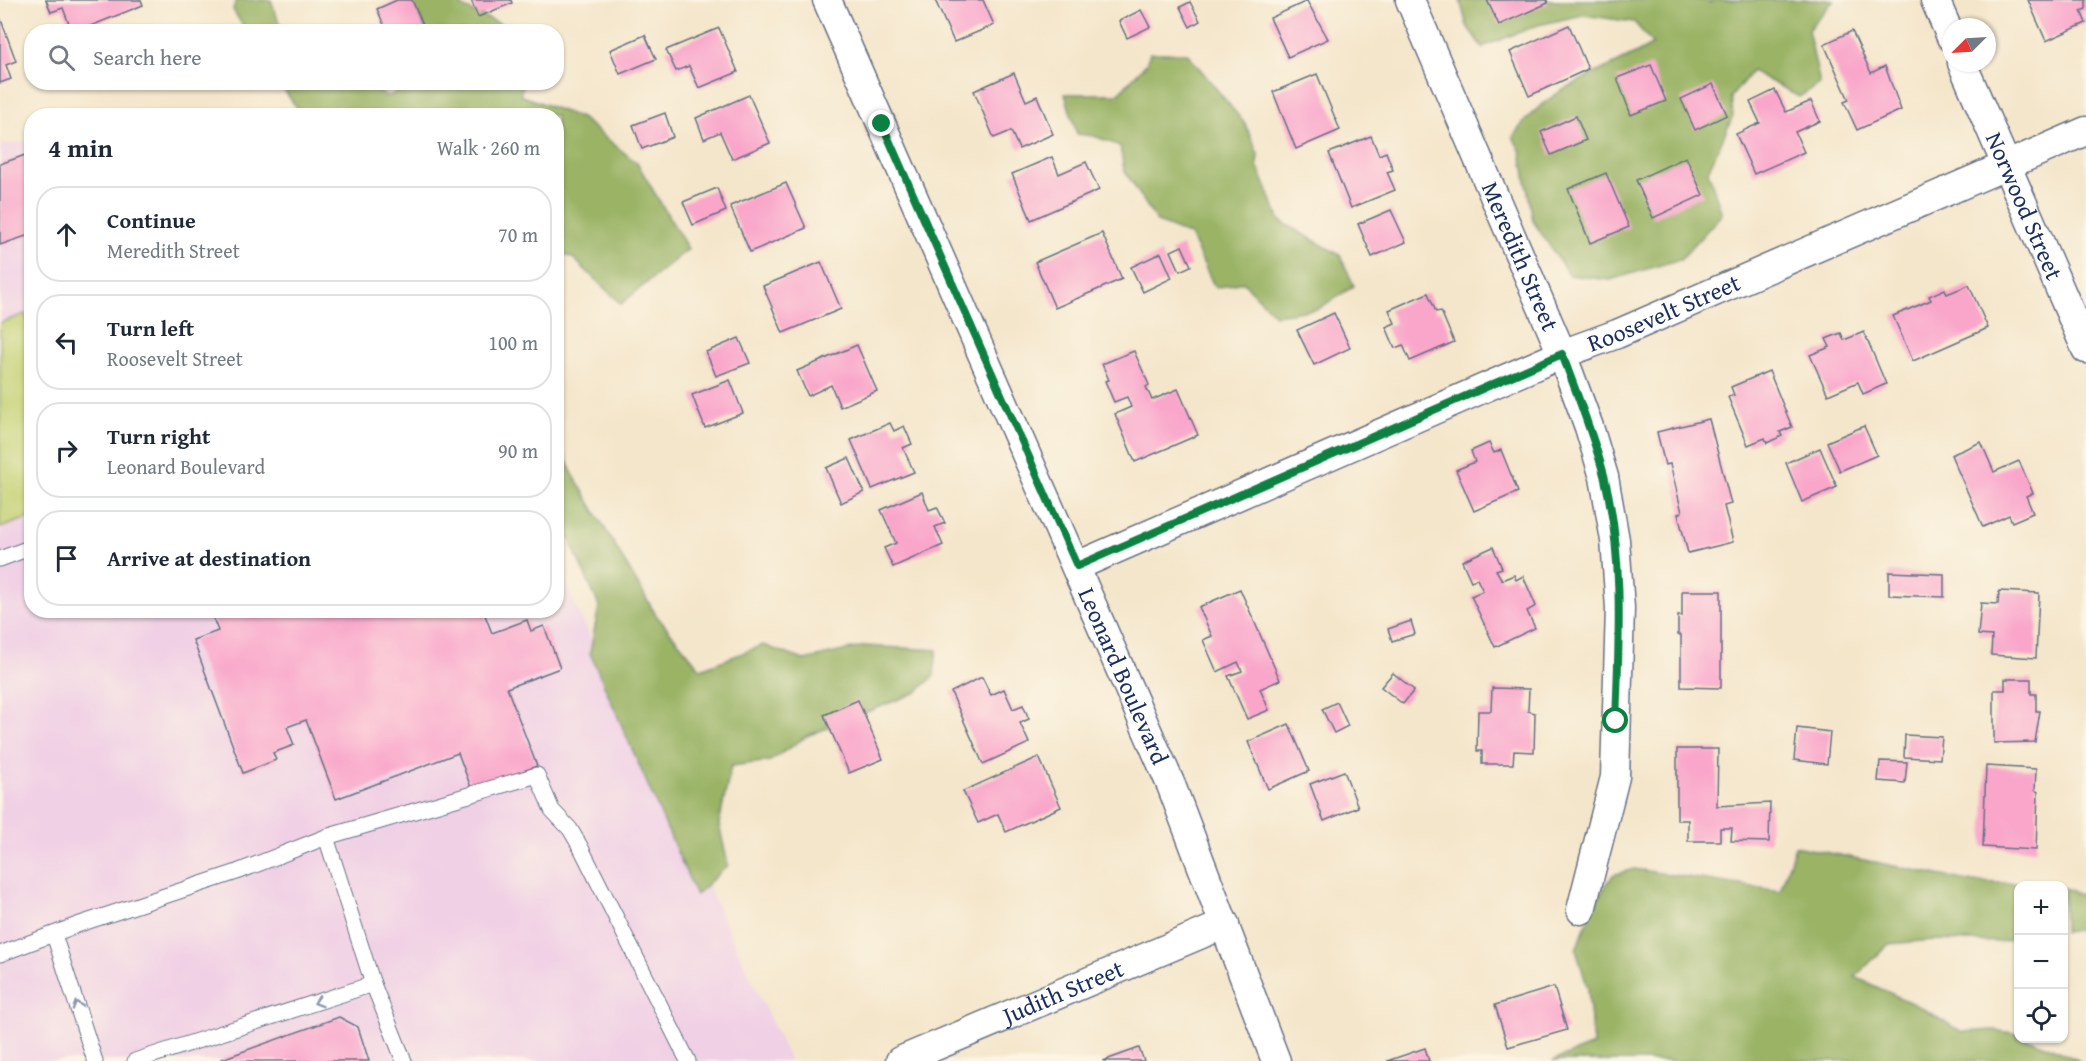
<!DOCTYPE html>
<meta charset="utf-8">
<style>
:root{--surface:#fff;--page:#f2f2f3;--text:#1f2937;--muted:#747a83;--line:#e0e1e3}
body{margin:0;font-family:"Gentium Book Plus",serif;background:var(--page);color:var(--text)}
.controls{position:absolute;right:18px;bottom:18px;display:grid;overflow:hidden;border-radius:12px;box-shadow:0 2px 4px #0004}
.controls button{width:54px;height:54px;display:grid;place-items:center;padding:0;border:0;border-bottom:2px solid var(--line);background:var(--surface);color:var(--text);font:30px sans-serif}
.compass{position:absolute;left:1942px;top:18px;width:54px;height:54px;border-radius:50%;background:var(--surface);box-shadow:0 2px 4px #0004;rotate:246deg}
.stop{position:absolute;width:18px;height:18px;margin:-14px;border:4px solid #0b8043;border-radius:50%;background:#fff}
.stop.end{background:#0b8043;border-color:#fff;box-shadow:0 2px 6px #0008}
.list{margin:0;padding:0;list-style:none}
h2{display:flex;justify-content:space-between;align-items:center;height:78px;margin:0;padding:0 24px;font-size:26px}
h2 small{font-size:20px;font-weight:400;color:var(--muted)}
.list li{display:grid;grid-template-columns:39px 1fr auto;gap:18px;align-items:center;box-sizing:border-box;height:96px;margin:0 12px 12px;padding:0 12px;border:2px solid var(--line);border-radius:24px}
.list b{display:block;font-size:22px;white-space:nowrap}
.list p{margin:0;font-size:20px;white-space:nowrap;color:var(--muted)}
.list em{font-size:20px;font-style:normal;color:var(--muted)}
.icon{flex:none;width:33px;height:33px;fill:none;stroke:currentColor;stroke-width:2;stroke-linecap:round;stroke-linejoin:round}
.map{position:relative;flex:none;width:2086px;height:1061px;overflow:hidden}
.search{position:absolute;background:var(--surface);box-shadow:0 2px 4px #0004;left:24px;top:24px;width:540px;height:66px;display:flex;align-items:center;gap:15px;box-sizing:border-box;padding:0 21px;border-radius:24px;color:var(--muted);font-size:22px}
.panel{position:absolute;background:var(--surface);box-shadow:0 2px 4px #0004;left:24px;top:108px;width:540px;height:510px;border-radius:24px}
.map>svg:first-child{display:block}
.built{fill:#f0d0e5}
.green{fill:#c3d173;stroke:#6f8068;stroke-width:1.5}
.forest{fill:#9ab365;stroke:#5a7162;stroke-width:1.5}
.building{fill:#f9a6ca}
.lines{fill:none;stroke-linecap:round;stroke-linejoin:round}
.lane-casing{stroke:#676f84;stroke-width:17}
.street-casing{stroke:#676f84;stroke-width:31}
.lane{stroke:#fff;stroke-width:15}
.street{stroke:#fff;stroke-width:28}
.oneway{stroke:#8d97ae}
.route{stroke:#0b8043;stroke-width:8}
.labels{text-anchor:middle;stroke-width:6;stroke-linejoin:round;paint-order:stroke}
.street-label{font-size:24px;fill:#1b2f5e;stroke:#fcf5e5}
</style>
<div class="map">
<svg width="2086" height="1061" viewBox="0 0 2086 1061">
<rect width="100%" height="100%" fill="#fcf5e5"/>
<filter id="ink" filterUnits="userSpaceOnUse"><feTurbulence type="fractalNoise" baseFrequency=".0167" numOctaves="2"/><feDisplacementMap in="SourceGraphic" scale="12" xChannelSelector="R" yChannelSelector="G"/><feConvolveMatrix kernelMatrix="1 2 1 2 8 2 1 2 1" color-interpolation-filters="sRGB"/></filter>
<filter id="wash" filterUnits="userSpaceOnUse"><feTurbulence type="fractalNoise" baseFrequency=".008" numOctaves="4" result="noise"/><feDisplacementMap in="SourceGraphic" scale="24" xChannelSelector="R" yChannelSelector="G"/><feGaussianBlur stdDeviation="1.35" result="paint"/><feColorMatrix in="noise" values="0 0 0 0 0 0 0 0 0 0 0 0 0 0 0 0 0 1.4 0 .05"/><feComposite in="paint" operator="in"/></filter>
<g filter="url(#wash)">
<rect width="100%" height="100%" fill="#f4e6cb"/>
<polygon class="built" points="31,141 32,610 556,610 557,566 790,1061 0,1061 0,145"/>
<polygon class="green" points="25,314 32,333 31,517 0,528 0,323"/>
<g class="forest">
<polygon points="236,0 271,0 282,31 246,31 233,10"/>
<polygon points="412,0 457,0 464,8 517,31 426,31"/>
<path d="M1460,0H1707L1710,3L1714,0H1834L1808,30L1820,84L1799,97L1752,71L1731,97L1733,116L1708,171L1722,214L1681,259L1610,280L1569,275L1533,221L1521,152L1513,137C1547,84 1604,74 1653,44L1634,22L1583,15L1538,25L1482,47L1467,26Z"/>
<polygon points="1150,53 1187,53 1245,124 1258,154 1257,165 1280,221 1340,255 1354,286 1318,309 1275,315 1243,282 1215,288 1190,235 1157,222 1124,170 1120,146 1094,136 1077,134 1065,94 1118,94 1146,64"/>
<polygon points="279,83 362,83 388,97 411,83 524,83 520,95 581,118 637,163 688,249 621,304 573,258 557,251 556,116 302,115"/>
<polygon points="556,439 574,476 656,615 701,669 763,645 804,660 865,646 937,650 934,676 917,692 807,736 770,761 731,766 719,824 728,865 696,895 590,653 599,606 557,511"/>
<path d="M1795,846L1973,882L2058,885L2018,886V938L1999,942L1933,940L1889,944L1855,977L1920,1007L1962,1032L1994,1030L2018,1034V1038C2040,1039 2059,1053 2080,1061H1553L1593,1045L1588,989L1576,949L1597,899L1613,875L1634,869L1780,891Z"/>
<polygon points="2064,888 2086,897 2086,928 2064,932"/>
</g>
<g id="blocks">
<g class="building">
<polygon points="46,0 141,0 143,5 88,27 90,32 72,32 63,8 51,12"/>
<polygon points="397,0 412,0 426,32 387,32 377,9"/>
<polygon points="471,0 511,0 512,3 478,17"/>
<polygon points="935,0 983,0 994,25 954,42"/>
<polygon points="1487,0 1547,0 1548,3 1499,25"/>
<polygon points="2028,0 2086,0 2086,9 2081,11 2086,23 2046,41"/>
<polygon points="1307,1 1328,39 1288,57 1270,18"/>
<polygon points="1190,2 1200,21 1190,27 1180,7"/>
<polygon points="1141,10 1150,27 1127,38 1119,21"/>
<polygon points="0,17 16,61 6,65 11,79 0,83"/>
<polygon points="1569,25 1588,69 1529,96 1510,52"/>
<polygon points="719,28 738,72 699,88 689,66 676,71 666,50"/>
<polygon points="1852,31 1871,73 1885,66 1901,110 1857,130 1844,102 1849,100 1824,44"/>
<polygon points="645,35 656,59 620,74 610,50"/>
<polygon points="1651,65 1666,101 1631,115 1617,78"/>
<polygon points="1014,73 1026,101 1037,96 1053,134 1019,149 1011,131 994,138 974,91"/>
<polygon points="1317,74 1340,130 1296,149 1273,92"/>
<polygon points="1713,84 1727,115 1695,130 1681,99"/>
<polygon points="1775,90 1786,112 1811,101 1820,121 1795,132 1804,152 1754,174 1736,134 1760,123 1750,102"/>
<polygon points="749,95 770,143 732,159 720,132 704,139 696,118"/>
<polygon points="665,113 673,137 642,149 633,125"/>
<polygon points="1576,116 1586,140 1551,155 1541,132"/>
<polygon points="1371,136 1379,155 1386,152 1393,170 1387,172 1395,190 1351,208 1329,153"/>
<polygon points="28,154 32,163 32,234 0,245 0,164"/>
<polygon points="1052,157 1059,174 1086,162 1099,190 1031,220 1012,174"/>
<polygon points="1686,157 1703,195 1653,218 1636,180"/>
<polygon points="1606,173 1629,227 1590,243 1568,189"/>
<polygon points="786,183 806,228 750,252 730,206"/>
<polygon points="717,188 726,211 693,225 683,202"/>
<polygon points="1391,210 1406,242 1372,257 1358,224"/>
<polygon points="1102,233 1122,279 1055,308 1035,262"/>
<polygon points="1182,246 1191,266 1180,271 1171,251"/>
<polygon points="1161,253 1172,278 1143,292 1131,267"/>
<polygon points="821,262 841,309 783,333 763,286"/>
<polygon points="1969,285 1988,328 1913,361 1893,316 1931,300 1929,296 1945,289 1947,294"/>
<polygon points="1428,293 1436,312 1441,311 1454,342 1410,361 1403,345 1395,348 1386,327 1395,323 1389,310"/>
<polygon points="1334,313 1350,348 1314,365 1297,330"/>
<polygon points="1864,332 1886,384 1863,394 1858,382 1828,395 1810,355 1830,347 1826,339 1841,333 1844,340"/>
<polygon points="739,338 750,363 716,376 706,352"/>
<polygon points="857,345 877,391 840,407 831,385 808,396 797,371"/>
<polygon points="1134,351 1149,385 1146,387 1152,400 1178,389 1198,435 1135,462 1115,414 1131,407 1127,397 1114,402 1105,381 1109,380 1102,364"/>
<polygon points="1769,371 1792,427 1780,432 1782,436 1767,443 1765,438 1748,445 1728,397 1734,395 1731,387"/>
<polygon points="730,380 743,413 705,428 692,395"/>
<polygon points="1709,419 1731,504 1724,506 1733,542 1688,553 1678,514 1682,512 1670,464 1665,465 1657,432"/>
<polygon points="890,423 894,431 904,426 912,444 903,448 914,472 872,489 851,440"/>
<polygon points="1864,426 1877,455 1840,471 1827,442"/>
<polygon points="1981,442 1994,472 2019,461 2033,493 2026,496 2033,513 2012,522 2009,515 1983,527 1951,455"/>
<polygon points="1489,443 1494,453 1501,450 1518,492 1474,511 1456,470 1475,462 1471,451"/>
<polygon points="1820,448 1837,487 1802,502 1786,463"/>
<polygon points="849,458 864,492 841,503 826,468"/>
<polygon points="922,492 929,510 937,507 945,523 935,527 943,545 893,567 884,548 896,543 881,510"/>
<polygon points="1493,547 1502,568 1496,570 1502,580 1514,575 1516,580 1523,576 1536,606 1527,611 1535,628 1495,647 1471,596 1483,591 1477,579 1471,581 1462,561"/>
<polygon points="1889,572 1944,574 1944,597 1889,595"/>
<polygon points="1240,589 1280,680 1260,689 1269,710 1247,719 1228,676 1242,671 1238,662 1217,672 1203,640 1212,636 1199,607"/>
<polygon points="1682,591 1721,591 1721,688 1681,687 1681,635 1678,635 1678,616 1682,616"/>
<polygon points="1999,591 2039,593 2036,658 1991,655 1992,636 1978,635 1981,603 1998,604"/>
<polygon points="210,610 483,610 492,633 527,620 531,631 544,626 560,668 507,688 537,766 472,790 458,753 336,799 306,720 287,727 294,745 273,753 276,760 243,773 193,640 218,631"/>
<polygon points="1411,621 1415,634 1392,641 1388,629"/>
<polygon points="1393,673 1414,690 1403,704 1381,687"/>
<polygon points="982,677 991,695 1004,689 1013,709 1023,705 1029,719 1020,723 1029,743 983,764 951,692"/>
<polygon points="2005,679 2031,679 2031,694 2036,694 2036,711 2040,711 2035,742 1994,743 1994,690 2005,690"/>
<polygon points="1492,688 1529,689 1528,711 1535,713 1534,752 1514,751 1513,764 1482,764 1482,751 1477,751 1478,711 1491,711"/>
<polygon points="858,700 883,759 849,773 824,715"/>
<polygon points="1337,702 1348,726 1334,733 1322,709"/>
<polygon points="1289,724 1309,771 1268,789 1248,742"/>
<polygon points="1797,728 1830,732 1827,764 1794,760"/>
<polygon points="1905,735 1942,737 1940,759 1904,757"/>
<polygon points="1677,749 1718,749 1717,806 1770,803 1769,842 1731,841 1732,828 1720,828 1720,841 1688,841 1688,820 1677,820"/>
<polygon points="1039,757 1061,807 1006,832 998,814 978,823 963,791"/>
<polygon points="1880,761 1907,762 1905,783 1878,781"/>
<polygon points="1986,766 2036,769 2035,790 2038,792 2036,850 1983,847"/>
<polygon points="1344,771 1358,807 1324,821 1310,784"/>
<polygon points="1554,987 1567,1030 1508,1047 1495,1005"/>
<polygon points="339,1017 358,1027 369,1061 223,1061 222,1059"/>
<polygon points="1139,1048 1144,1061 1103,1061"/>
<polygon points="1425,1048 1429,1061 1387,1061"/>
</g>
</g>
</g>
<g filter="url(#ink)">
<use href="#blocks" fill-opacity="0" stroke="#676f84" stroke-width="1.5"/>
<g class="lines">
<defs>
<g id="lane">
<polyline points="0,559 32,547"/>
<polyline points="326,837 373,984 404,1061"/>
<polyline points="54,935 95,1061"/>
<polyline points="0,954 80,924 237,872 326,837 537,775 552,810 570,829 581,848 688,1061"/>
<polyline points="135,1061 373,984"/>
</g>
<g id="street">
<path id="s1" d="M827,0L1171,785L1276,1061"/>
<path id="s2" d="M1410,0L1562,354L1589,427L1604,477L1615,540L1620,608L1615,777L1581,910"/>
<polyline points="1935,0 1951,37"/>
<path id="s3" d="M1962,63L2086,349"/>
<path id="s4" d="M1077,566L1562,354L1617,334L2086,131"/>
<path id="s5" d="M900,1061L1225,924"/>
</g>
</defs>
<use href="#lane" class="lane-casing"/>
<use href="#street" class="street-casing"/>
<use href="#lane" class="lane"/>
<use href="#street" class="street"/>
</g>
<defs><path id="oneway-chevron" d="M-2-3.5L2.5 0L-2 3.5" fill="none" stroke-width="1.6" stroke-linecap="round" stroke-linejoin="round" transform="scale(1.5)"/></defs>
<g class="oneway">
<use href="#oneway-chevron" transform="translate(318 1002) rotate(162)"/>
<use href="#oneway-chevron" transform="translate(77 1005) rotate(-108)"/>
</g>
</g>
<g class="lines" filter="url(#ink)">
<path class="route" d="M882,124L1077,566L1562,354C1577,394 1593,434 1604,475C1624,556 1619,639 1616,721"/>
</g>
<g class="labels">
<g class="street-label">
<text dy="8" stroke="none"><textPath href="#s3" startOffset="156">Norwood Street</textPath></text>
<text dy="8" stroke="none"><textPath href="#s2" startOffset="279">Meredith Street</textPath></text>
<text dy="8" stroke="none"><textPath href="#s4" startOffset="639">Roosevelt Street</textPath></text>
<text dy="8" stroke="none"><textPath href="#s1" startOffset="738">Leonard Boulevard</textPath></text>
<text dy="8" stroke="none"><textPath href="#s5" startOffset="177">Judith Street</textPath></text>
</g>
</g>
</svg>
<div class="controls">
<button>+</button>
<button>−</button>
<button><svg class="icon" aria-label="locate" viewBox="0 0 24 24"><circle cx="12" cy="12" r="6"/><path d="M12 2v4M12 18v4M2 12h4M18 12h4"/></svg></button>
</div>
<svg class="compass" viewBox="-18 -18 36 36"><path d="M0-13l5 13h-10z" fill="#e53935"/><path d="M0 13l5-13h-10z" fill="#747a83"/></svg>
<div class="stop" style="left:1616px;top:721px"></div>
<div class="stop end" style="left:882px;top:124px"></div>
<div class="search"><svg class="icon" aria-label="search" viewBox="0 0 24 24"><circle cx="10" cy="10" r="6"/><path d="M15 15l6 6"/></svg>Search here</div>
<section class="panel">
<h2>4 min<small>Walk · 260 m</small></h2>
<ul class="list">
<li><svg class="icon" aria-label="ahead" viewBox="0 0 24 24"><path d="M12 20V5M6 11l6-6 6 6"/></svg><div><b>Continue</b><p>Meredith Street</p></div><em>70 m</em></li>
<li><svg class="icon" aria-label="left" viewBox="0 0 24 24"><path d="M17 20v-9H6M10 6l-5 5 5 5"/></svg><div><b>Turn left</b><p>Roosevelt Street</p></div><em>100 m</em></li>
<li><svg class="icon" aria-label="right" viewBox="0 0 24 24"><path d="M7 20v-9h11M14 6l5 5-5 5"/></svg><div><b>Turn right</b><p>Leonard Boulevard</p></div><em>90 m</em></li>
<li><svg class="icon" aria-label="arrive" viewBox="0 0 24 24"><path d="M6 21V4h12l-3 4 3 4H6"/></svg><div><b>Arrive at destination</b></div></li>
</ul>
</section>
</div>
